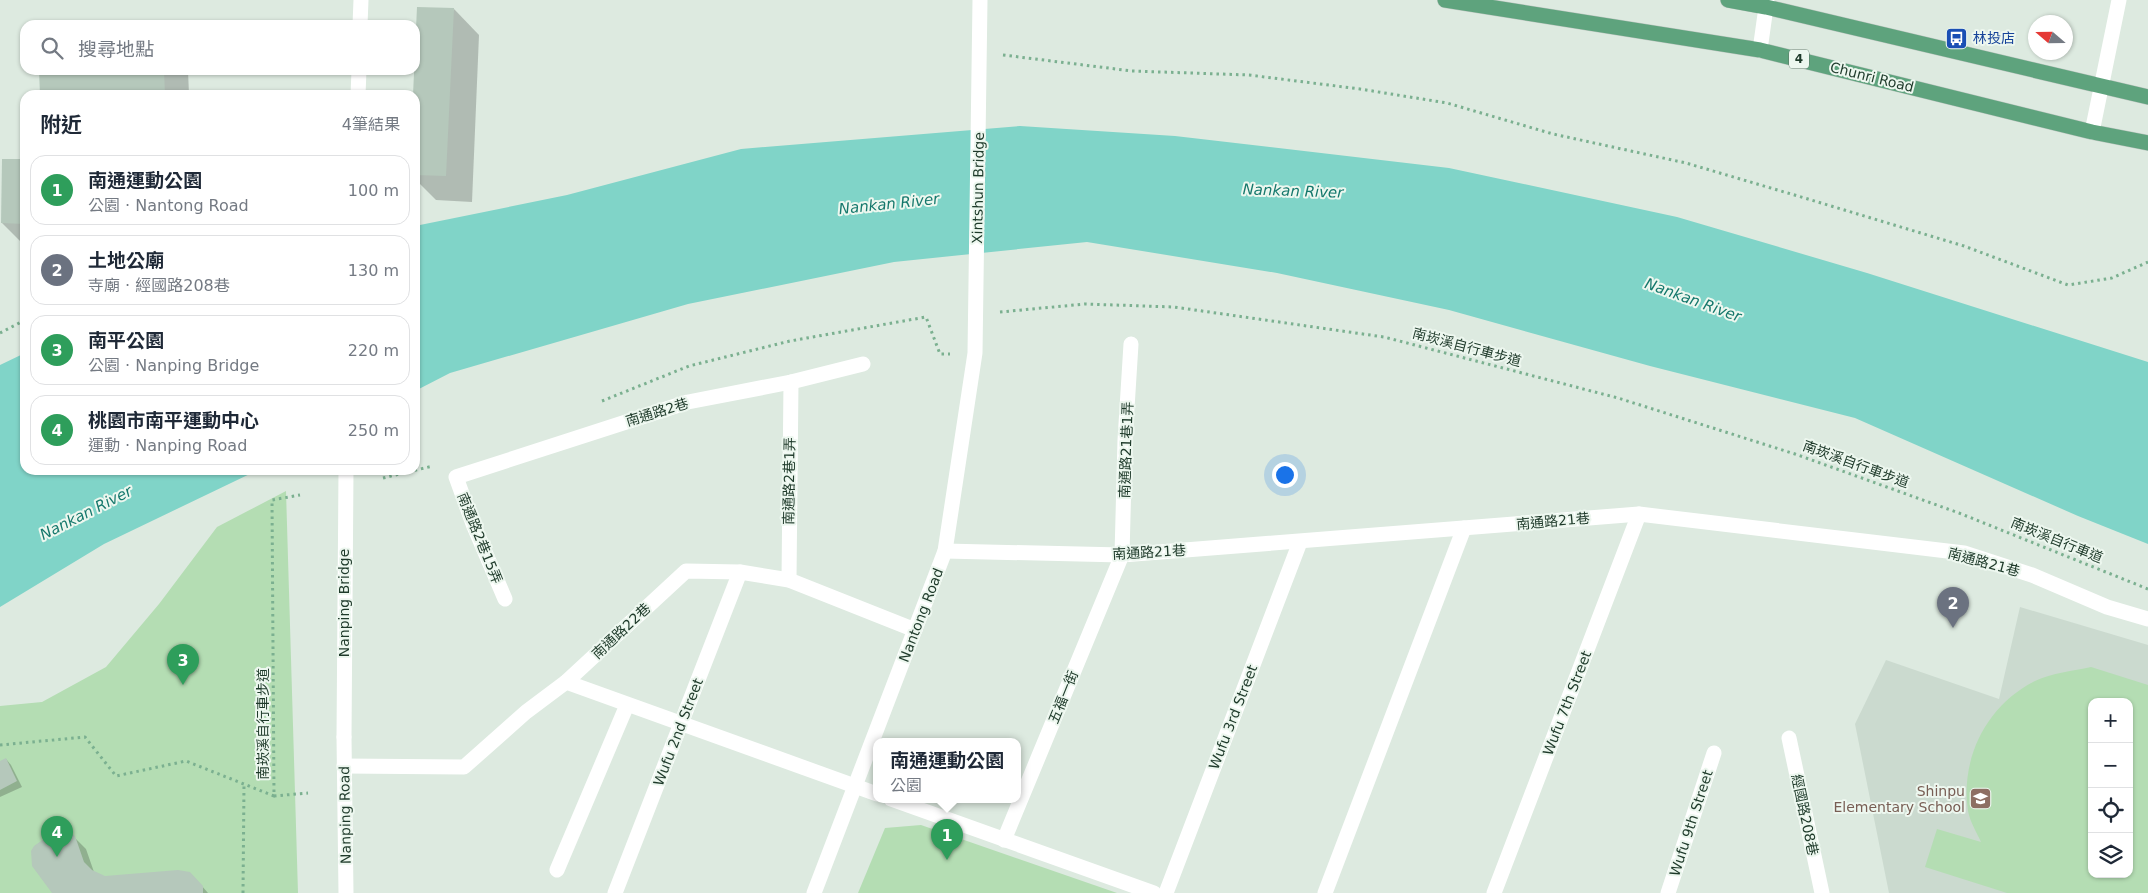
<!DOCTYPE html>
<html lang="zh-TW">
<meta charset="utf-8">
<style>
:root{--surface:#fff;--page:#f2f2f3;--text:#1f2937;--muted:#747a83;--line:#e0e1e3;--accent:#fb4a51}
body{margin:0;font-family:"DejaVu Sans","Noto Sans TC",sans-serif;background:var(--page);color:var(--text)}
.controls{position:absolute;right:15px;bottom:15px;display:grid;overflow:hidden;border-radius:10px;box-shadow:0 1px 4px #0004}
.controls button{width:45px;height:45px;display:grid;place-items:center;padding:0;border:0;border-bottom:1px solid var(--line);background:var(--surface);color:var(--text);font:25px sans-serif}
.compass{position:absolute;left:2028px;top:15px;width:45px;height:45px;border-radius:50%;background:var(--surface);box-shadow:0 1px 4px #0004;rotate:290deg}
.you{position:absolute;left:1284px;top:474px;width:18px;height:18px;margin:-12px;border:4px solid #fff;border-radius:50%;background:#1a73e8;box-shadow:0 0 0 8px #1a73e833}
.badge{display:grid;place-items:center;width:32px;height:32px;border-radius:50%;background:var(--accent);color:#fff;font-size:16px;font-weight:700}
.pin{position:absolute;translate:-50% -41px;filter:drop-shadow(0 1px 2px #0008)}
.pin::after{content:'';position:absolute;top:26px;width:18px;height:15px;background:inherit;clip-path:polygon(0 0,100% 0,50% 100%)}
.popup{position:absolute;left:873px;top:738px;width:148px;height:65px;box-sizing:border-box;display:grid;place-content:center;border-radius:10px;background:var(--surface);filter:drop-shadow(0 1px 4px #0005);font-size:16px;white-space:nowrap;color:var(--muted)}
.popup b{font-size:19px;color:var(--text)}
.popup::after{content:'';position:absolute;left:50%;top:100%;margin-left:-10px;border:10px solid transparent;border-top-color:var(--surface)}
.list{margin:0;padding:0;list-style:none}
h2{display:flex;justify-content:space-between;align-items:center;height:65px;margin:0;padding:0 20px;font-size:21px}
h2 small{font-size:16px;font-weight:400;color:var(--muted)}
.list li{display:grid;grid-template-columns:32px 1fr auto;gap:15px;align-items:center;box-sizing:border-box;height:70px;margin:0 10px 10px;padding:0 10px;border:1px solid var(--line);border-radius:15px}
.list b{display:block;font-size:19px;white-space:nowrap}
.list p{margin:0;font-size:16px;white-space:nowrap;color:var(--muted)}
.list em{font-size:16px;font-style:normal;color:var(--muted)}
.icon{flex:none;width:28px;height:28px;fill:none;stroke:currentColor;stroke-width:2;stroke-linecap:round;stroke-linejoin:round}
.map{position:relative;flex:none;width:2148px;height:893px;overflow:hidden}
.search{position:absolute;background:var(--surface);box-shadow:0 1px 4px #0004;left:20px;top:20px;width:400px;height:55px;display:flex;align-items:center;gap:12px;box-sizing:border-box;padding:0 18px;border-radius:15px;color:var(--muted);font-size:19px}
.panel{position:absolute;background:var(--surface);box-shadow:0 1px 4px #0004;left:20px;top:90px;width:400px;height:385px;border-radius:15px}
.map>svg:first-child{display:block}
.built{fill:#cbdacf;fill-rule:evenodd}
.green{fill:#b4ddb3;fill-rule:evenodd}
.water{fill:#80d4c8}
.shadow{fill:#0003}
.building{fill:#b5c8bb}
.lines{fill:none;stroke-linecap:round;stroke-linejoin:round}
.major-casing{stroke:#c0c8c3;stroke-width:16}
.path{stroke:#7bb090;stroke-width:3;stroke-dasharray:2.5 4;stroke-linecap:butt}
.minor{stroke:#fff;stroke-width:15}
.major{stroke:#5ea37d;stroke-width:15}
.minor-bridge{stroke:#fff;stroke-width:15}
.labels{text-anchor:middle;stroke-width:4;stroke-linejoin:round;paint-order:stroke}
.shield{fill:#edf7ef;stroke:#5c7365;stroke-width:1}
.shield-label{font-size:12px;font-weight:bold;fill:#1e3a2a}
.transit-label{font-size:14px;fill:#164399;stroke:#edf7ef;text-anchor:start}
.street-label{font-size:14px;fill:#1e3a2a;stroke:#edf7ef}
.education-label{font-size:14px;fill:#785e54;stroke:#edf7ef;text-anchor:end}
.water-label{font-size:15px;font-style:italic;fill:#15786c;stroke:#edf7ef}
</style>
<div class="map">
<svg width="2148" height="893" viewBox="0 0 2148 893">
<rect width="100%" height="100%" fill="#ddeae0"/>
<path class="built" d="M2020,607L2148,645V893H1889L1855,724L1886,660L1999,699ZM2092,702H2129V874H2092Z"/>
<g class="green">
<polygon points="286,491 298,893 0,893 0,706 42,702 106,667 159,604 217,527"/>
<path d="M2091,667L2148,685V893H2007L1925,867L1937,829L1981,842C1977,833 1970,822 1968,811C1960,758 1987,705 2035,681C2052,673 2073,671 2091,667ZM2092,702H2129V874H2092Z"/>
<polygon points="921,825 1117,893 858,893 885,828"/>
</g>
<g class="water">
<polygon points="1020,126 1175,136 1449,168 1677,217 1867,273 2148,362 2148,544 2078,516 1855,418 1650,366 1449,310 1277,273 1087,242 894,262 688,304 450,373 415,391 415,226 567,195 741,149"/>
<polygon points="25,353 25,470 258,470 104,544 0,607 0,365"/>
</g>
<g class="shadow">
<polygon points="454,9 479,35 472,202 436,200 415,179 414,95"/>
<polygon points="40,70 188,70 189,95 41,95"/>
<polygon points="25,160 25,246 2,223"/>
<polygon points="6,759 11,765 22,787 0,797 0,762"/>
<polygon points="74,837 86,849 94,872 105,878 201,885 208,893 54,893"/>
</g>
<g class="building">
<polygon points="417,7 454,8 446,176 415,175 415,95 413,95"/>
<polygon points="162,22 162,25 130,25 130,23"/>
<polygon points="39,70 164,70 165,95 40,95"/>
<polygon points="2,159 25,159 25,224 1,223"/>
<polygon points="6,758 17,781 0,790 0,761"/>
<polygon points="55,831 68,831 75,836 84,862 92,870 105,876 178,870 190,872 203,886 203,893 52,893 32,866 31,851 34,846"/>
</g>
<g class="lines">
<defs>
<g id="major">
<polyline points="1445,0 1760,50 2092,132 2148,143"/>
<polyline points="1728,0 1766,7 2148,97"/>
</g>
</defs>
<use href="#major" class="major-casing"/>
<g class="path">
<polyline points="1003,55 1132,71 1249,75 1360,89 1447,103 1553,134 1686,163 1808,199 1964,246 2068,285 2112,278 2148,262"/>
<polyline points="1000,312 1085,304 1174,307 1384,337 1618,398 1795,454 1959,513 2148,589"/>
<polyline points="0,333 25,320"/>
<polyline points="602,401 689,366 790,341 926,317 940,354 950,354"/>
<polyline points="383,478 433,466"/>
<polyline points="0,745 85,737 116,776 186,761 274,796 272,500 300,495"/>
<polyline points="274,796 308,793"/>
<polyline points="243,893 244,784"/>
</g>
<g class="minor">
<polyline points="360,25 361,0"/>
<polyline points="1760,50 1767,0"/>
<polyline points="358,95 359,70"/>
<polyline points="2092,132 2119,0"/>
<polyline points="945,551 1122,555 1639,514 1964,553 2032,575 2107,607 2148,619"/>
<polyline points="789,580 791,382"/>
<polyline points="505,599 473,524 456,477 688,402 791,382 863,364"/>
<polyline points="566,682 877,794"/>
<polyline points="344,737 346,893"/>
<polyline points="1789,738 1822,893"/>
<polyline points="344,766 464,767 526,712 566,682 686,571 740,572 789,580 915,630"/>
<polyline points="891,799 1154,893"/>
<polyline points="1004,840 1122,555 1125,440 1131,344"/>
<polyline points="557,870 627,705"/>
<polyline points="615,893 740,572"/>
<polyline points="814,893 945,551 975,353 980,0"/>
<polyline points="1166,893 1300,542"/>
<polyline points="1325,893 1464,528"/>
<polyline points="1494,893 1639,514"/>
<polyline points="1668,893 1714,753"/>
</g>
<use href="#major" class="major"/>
<polyline class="minor-bridge" points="344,737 346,470"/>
</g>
<defs>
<symbol id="bus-square" viewBox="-11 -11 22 22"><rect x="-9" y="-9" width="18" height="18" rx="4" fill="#1a4fb4" stroke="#edf7ef"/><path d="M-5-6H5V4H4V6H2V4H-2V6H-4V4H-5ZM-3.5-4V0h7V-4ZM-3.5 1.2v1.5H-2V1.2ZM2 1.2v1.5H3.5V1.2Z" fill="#fff"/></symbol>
<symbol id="school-square" viewBox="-11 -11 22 22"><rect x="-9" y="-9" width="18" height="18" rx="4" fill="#8d6e63" stroke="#edf7ef"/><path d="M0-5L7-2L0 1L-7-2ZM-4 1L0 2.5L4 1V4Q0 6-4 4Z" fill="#fff"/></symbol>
</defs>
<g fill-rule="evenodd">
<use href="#bus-square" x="1944" y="26" width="25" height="25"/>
<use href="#school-square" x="1968" y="786" width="25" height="25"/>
</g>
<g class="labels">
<rect class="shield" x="1789" y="49.5" width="20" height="19" rx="4"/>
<g class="shield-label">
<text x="1799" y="63">4</text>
</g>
<g class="transit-label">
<text x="1973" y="43">林投店</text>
</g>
<g class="street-label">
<text transform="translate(1872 77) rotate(14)" y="5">Chunri Road</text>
<text transform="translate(978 188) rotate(-89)" y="5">Xintshun Bridge</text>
<text transform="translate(1467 347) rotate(15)" y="5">南崁溪自行車步道</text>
<text transform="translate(657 412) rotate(-17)" y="5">南通路2巷</text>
<text transform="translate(1126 450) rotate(-88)" y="5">南通路21巷1弄</text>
<text transform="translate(1856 464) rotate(20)" y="5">南崁溪自行車步道</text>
<text transform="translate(789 481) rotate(-89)" y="5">南通路2巷1弄</text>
<text transform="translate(1553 521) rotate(-5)" y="5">南通路21巷</text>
<text transform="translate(480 538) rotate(68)" y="5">南通路2巷15弄</text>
<text transform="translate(2057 540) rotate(22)" y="5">南崁溪自行車道</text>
<text transform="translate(1149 552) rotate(-3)" y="5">南通路21巷</text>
<text transform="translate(1984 562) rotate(15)" y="5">南通路21巷</text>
<text transform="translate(344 603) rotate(-90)" y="5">Nanping Bridge</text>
<text transform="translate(921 615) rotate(-69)" y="5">Nantong Road</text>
<text transform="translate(621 631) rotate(-43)" y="5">南通路22巷</text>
<text transform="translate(1063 697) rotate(-68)" y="5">五福一街</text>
<text transform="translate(1567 703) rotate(-69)" y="5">Wufu 7th Street</text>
<text transform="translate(1233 717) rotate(-69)" y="5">Wufu 3rd Street</text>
<text transform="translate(263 724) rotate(-90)" y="5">南崁溪自行車步道</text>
<text transform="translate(678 732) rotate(-69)" y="5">Wufu 2nd Street</text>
<text transform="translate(345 815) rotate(-91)" y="5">Nanping Road</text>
<text transform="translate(1805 815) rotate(78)" y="5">經國路208巷</text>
<text transform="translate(1691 823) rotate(-72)" y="5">Wufu 9th Street</text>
</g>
<g class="education-label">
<text x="1965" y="796">Shinpu<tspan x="1965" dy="16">Elementary School</tspan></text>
</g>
<g class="water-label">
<text transform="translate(1293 191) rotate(2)" y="5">Nankan River</text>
<text transform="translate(889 204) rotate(-6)" y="5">Nankan River</text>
<text transform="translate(1693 300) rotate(20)" y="5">Nankan River</text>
<text transform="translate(86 513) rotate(-27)" y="5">Nankan River</text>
</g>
</g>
</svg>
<div class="controls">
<button>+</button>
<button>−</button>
<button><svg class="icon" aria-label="locate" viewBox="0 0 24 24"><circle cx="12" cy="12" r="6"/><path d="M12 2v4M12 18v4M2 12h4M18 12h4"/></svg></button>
<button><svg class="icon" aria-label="layers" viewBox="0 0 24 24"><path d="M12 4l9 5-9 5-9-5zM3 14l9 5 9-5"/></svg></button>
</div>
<svg class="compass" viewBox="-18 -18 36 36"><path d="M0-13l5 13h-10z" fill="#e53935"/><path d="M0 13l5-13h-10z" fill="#747a83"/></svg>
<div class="you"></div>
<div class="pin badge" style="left:947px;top:860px;background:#2e9e5b">1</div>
<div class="popup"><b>南通運動公園</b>公園</div>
<div class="pin badge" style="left:1953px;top:628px;background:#6b7280">2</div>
<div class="pin badge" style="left:183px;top:685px;background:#2e9e5b">3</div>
<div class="pin badge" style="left:57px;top:857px;background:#2e9e5b">4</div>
<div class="search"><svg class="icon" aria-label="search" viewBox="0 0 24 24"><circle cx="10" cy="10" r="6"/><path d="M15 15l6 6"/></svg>搜尋地點</div>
<section class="panel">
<h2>附近<small>4筆結果</small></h2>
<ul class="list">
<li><span class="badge" style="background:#2e9e5b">1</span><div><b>南通運動公園</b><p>公園 · Nantong Road</p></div><em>100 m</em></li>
<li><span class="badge" style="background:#6b7280">2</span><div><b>土地公廟</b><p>寺廟 · 經國路208巷</p></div><em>130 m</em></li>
<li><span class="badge" style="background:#2e9e5b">3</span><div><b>南平公園</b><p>公園 · Nanping Bridge</p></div><em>220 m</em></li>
<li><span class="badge" style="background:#2e9e5b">4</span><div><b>桃園市南平運動中心</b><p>運動 · Nanping Road</p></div><em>250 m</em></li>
</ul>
</section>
</div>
